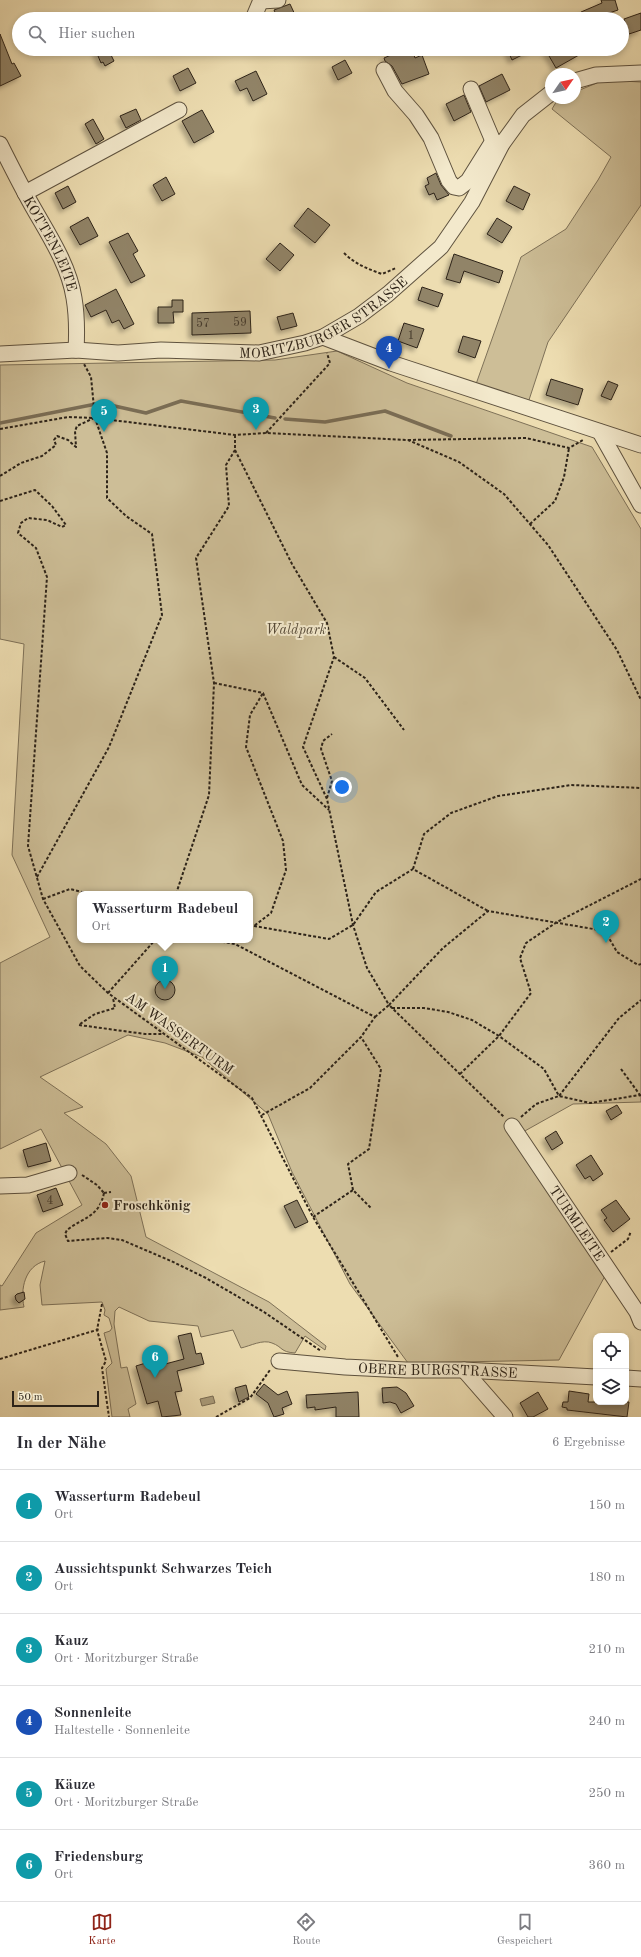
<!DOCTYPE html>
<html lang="de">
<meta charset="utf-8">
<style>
:root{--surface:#fff;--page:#f7f7f7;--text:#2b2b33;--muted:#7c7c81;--line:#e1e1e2;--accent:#8f2418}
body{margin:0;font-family:"Old Standard TT",serif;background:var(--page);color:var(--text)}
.controls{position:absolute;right:12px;bottom:12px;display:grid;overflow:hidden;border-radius:8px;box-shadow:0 2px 6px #0003}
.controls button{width:36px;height:36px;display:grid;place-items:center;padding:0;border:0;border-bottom:1px solid var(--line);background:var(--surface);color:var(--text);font:20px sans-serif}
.compass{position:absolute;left:545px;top:68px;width:36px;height:36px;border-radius:50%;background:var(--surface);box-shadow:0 2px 6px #0003;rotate:56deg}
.scale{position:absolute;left:12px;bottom:10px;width:87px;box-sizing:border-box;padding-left:4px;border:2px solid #2e2419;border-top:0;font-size:11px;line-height:14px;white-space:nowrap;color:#2e2419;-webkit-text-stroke:3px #f3e9cc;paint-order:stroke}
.you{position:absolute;left:342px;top:787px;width:14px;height:14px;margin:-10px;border:3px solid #fff;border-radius:50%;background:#1a73e8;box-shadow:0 0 0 6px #1a73e833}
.badge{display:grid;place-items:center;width:26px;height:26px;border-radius:50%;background:var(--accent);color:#fff;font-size:13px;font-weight:700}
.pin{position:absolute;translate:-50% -33px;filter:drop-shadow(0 1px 2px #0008)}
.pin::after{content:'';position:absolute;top:21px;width:14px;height:12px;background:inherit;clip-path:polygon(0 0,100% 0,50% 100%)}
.popup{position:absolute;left:77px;top:891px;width:176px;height:52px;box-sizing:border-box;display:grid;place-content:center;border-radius:8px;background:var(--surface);filter:drop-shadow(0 1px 3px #0005);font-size:13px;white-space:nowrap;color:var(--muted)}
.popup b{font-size:15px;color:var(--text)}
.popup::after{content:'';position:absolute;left:50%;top:100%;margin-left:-8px;border:8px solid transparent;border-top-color:var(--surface)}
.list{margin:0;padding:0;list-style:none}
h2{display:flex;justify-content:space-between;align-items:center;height:52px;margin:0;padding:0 16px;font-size:17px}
h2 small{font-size:13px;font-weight:400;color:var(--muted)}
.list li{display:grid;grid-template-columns:26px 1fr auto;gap:12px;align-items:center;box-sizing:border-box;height:72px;padding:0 16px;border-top:1px solid var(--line)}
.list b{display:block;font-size:15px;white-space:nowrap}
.list p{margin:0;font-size:13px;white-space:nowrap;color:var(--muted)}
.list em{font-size:13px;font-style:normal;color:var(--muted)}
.icon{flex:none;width:22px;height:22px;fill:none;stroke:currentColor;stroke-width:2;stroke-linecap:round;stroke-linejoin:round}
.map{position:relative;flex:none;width:641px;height:1417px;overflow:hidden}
.search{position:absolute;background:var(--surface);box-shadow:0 2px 6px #0003;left:12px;right:12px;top:12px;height:44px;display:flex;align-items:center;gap:10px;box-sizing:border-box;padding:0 14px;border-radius:22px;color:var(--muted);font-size:15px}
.sheet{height:484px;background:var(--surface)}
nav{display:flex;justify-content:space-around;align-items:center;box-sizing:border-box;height:56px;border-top:1px solid var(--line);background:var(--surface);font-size:11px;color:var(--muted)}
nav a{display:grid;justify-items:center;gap:2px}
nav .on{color:var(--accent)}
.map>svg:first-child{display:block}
.green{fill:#cdbe97;stroke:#7e7158;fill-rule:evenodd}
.water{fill:#ac9e7d;stroke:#7a6d55}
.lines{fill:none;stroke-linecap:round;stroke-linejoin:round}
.stream{stroke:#7a6d55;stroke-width:3.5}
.building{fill:#918468;stroke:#2e2419;filter:url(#shadow)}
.minor-casing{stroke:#5e523f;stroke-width:17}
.path{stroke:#2e2419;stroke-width:2;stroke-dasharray:3 2;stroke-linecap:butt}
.minor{stroke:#f3e9cc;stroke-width:15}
.poi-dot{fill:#8f2418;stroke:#f3e9cc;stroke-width:1.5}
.labels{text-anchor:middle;stroke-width:4;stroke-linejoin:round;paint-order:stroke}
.number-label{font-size:12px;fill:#473c2d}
.street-label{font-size:14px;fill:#2e2419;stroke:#f3e9cc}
.park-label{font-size:14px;font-style:italic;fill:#564a38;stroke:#f3e9cc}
.poi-label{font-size:14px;font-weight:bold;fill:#2e2419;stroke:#f3e9cc;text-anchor:start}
</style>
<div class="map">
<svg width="641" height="1417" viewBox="0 0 641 1417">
<defs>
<filter id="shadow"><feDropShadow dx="-3.5" dy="3.5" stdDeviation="2" flood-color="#0004"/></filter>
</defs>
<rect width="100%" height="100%" fill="#edddb1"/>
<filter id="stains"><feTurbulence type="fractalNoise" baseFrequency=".005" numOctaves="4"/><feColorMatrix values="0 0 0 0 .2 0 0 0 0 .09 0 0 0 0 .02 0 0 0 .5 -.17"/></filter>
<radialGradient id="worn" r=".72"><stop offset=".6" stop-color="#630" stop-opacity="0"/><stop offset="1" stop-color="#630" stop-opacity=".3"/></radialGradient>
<g class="green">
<polygon points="604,80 641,82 641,205 548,342 528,403 475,387 521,257 566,229 598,180 611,157 552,109 558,99 575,98 575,92"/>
<path d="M337,351L407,383L592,447L641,529V1102L573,1104L523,1132L605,1276L559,1360L408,1363L350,1284L292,1172L268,1114L202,1057L165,1043L128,1035L40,1077L83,1107L64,1113L106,1144L131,1176L146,1237L269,1302L326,1346L325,1350L305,1336L295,1353C280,1352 283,1347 272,1343C263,1339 250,1346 241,1348L233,1330L201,1337L198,1326L149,1321L119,1307L115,1311L114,1324L121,1368L127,1367L136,1404L128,1409L130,1417H112L106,1369L112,1363L104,1333L110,1331L112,1328L109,1318L104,1315L105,1310L102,1302L42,1305L40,1285L45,1261C25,1266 20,1289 24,1307L0,1310V1285L2,1286L36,1233L82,1205L41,1129L0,1149V963L50,937L12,855L24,644L0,639V365L275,360ZM80,894H250V940H80Z"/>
</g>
<polygon class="water" points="213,1396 215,1403 202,1406 200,1399"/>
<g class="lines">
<g class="stream">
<polyline points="285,419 325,422 385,411 451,436"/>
<polyline points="0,423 101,403 146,413 181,401 275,418"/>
</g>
</g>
<g class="building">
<polygon points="601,0 615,0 618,10 600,16 601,19 584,19 581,12 602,3"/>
<polygon points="290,4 297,19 278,19 274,10"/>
<polygon points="641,13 641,30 629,34 624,19"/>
<polygon points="0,34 12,64 14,63 21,76 0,86"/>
<polygon points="95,49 108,49 114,61 105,66 103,62 101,63"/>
<polygon points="405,49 412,49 415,58 422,55 429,74 402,84 392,66 385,61 384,58"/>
<polygon points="507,49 534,49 512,60"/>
<polygon points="545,49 576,49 579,55 556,68"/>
<polygon points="345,60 352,73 338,80 332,67"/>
<polygon points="188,68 196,83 180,91 173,76"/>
<polygon points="256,71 267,94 253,101 247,88 240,91 235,81"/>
<polygon points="502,74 510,90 486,102 479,86"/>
<polygon points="464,95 471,112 454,121 446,104"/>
<polygon points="136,109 141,120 126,128 120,116"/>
<polygon points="202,110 214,132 194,143 182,121"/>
<polygon points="93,119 104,139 96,144 85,124"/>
<polygon points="436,173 441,185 449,195 437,200 434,193 429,195 425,186 429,184 427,178"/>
<polygon points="166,177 175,194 162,201 153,185"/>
<polygon points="68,186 76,202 63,209 55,193"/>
<polygon points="514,186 530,194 523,210 506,201"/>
<polygon points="308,208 330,225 315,243 294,226"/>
<polygon points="88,217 98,236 80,245 70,227"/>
<polygon points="497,218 512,227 502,243 487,234"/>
<polygon points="128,233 138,251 133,254 145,276 131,283 109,242"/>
<polygon points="280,243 294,255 280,271 266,259"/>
<polygon points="454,254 503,271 499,283 464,271 460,283 446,279"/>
<polygon points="422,287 443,294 438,307 418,300"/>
<polygon points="116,289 134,324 124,329 119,320 112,323 106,310 91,317 85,305"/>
<polygon points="172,300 183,300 183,312 173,312 174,323 158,323 158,307 172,307"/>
<polygon points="250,311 251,333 192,335 192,313"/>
<polygon points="293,313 297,326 281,330 277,317"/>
<polygon points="404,323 424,329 417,348 398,341"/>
<polygon points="463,336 481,341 475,358 458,352"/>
<polygon points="551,379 583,389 578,405 546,395"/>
<polygon points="608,381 618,385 611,400 601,396"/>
<circle cx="165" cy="990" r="10"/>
<polygon points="617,1105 622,1113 611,1120 606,1111"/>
<polygon points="556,1131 563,1143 552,1150 545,1138"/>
<polygon points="46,1143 51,1161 28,1167 23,1150"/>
<polygon points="591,1155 603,1174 593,1181 590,1176 585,1179 576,1165"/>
<polygon points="56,1188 63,1205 43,1212 37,1195"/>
<polygon points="297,1200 308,1222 295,1228 284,1206"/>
<polygon points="616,1200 630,1219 613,1232 604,1220 607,1218 601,1210"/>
<polygon points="24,1292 25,1299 19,1303 16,1300 15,1296 17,1294"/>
<polygon points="191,1333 196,1354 201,1353 204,1364 177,1371 182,1391 175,1392 181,1415 162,1417 158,1401 147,1404 136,1366 149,1362 150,1368 184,1359 178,1336"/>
<polygon points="264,1384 278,1395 287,1391 292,1404 282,1408 284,1414 274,1417 268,1403 256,1394"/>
<polygon points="246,1385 249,1397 239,1402 235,1388"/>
<polygon points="397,1387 406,1393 414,1406 401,1413 396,1404 390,1402 383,1403 382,1388"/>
<polygon points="569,1391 589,1394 588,1402 629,1402 627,1417 567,1410 567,1408 562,1407 563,1402 568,1402"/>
<polygon points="358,1392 359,1417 336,1417 336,1407 315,1410 315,1407 307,1408 306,1395"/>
<polygon points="538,1392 548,1409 533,1417 528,1417 520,1403"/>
</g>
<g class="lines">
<defs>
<g id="minor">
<polyline points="261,1 278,0"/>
<polyline points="253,19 261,0"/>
<polyline points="384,70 395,91 416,115 431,138 449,181 454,187 459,188 468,181 493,141 502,144"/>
<polyline points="575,81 596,75 641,73"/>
<polyline points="471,89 493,141"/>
<path id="s1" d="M0,144C11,166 22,188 34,209C50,237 69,266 74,298C77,316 77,333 76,350"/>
<polyline points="25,193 179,110"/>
<polyline points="323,337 391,363 641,445"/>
<path id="s2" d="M0,354L76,350L118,353L161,350L259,353L305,343L323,337L359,316L388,294L441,247L472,202L502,144L523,115L551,93"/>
<polyline points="600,432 641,505"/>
<path id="s3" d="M512,1126L637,1312L641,1322"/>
<polyline points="0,1186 28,1185 69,1173"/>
<path id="s4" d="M279,1361L345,1367L406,1370H464L596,1377"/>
<polyline points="464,1370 505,1417"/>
<polyline points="626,1378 641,1379"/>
</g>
</defs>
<use href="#minor" class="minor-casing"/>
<g class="path">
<path d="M344,253C355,264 368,269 382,274L396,268"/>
<polyline points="0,429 68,417 95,418 235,435 266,433 408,440 459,462 504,494 548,545 617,650 641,700"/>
<polyline points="266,433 330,363 327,353"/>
<polyline points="235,435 235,450 292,564 327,623 334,657 303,747 327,799 353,925 367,968 389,1005 443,948 488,911 605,931 617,952 638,965 641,964"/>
<polyline points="408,440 526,438 569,448 583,440"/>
<polyline points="0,476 21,463 42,456 56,445 54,440 57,436 68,440 76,447 75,431 77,426 94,418"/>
<polyline points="0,501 35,490 52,506 66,525 62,527 47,520 28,518 21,523 18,533 36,548 47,577 28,846 43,899 80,966 108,993 252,1098 313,1217 398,1357"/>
<polyline points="530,524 555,501 564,477 569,448"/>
<polyline points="334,657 365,678 404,730"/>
<polyline points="214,683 263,693 302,785 329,810"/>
<polyline points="327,798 332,781 321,749 323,741 332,734"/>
<polyline points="413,869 424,834 451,813 498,796 571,785 641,788"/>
<polyline points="37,877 109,747 162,615 152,534 126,516 107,498 107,453 95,418 91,377 84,364"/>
<polyline points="176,894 209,795 214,683 196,558 229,506 226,465 235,450"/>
<polyline points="43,899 70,889 90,894"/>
<polyline points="250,926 254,926 271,913 286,870 283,841 246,747 250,715 263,693"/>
<polyline points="254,926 329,939 353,925 376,892 413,869 488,911"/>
<polyline points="212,940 235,944 375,1017 361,1037 310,1088 262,1115"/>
<polyline points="108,993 155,940"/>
<polyline points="392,1008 424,1008 448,1012 472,1020 499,1036 544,1069 559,1096 619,1018 641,1000"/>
<polyline points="375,1017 389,1005 504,1117"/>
<polyline points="80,1024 95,1014 115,1008 113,998"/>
<polyline points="79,1025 145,1034 162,1034"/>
<polyline points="621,1069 640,1095"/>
<polyline points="460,1074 499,1036 531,993 520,958 526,943 557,922 641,879"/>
<polyline points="521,1117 536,1104 559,1096 590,1103 640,1095 641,1097"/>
<polyline points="82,1175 97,1185 104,1193"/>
<polyline points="353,1190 348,1164 369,1149 381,1069 361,1037"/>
<path d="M104,1193C99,1217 84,1217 67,1230L65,1234L68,1241L107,1238L122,1240L171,1261L206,1278L264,1312L321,1351"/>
<polyline points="104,1193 111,1192"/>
<polyline points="313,1217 353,1190 371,1208"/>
<polyline points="611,1252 628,1239 631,1231"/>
<polyline points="102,1304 97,1330 106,1361 102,1368 109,1417"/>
<polyline points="0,1359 100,1329"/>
<polyline points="216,1417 250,1398 270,1370"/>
</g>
<use href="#minor" class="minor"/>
</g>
<circle class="poi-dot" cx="105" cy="1205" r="4"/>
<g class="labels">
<g class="number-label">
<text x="240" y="326">59</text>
<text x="203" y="327">57</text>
<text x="411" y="339">1</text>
<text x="50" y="1204">4</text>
</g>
<g class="street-label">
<text dy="5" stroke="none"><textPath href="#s1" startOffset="112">KOTTENLEITE</textPath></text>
<text dy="5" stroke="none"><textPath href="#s2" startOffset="333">MORITZBURGER STRASSE</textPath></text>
<text transform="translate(180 1033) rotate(36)" y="5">AM WASSERTURM</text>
<text dy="5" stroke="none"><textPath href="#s3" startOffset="117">TURMLEITE</textPath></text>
<text dy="5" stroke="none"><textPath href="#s4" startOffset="159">OBERE BURGSTRASSE</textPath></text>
</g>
<g class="park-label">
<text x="296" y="634">Waldpark</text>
</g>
<g class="poi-label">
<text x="113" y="1210">Froschkönig</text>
</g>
</g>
<rect width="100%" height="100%" filter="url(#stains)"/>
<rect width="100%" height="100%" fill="url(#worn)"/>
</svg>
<div class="controls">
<button><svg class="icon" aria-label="locate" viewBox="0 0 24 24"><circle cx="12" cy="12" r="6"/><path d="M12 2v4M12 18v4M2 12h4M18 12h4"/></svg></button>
<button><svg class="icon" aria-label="layers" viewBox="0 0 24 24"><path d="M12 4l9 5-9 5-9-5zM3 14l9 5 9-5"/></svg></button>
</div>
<svg class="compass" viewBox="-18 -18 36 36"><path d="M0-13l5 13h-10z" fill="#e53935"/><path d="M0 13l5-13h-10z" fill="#7c7c81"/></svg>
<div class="scale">50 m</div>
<div class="you"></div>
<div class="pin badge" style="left:165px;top:989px;background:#0f9aa8">1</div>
<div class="popup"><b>Wasserturm Radebeul</b>Ort</div>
<div class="pin badge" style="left:606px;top:943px;background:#0f9aa8">2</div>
<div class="pin badge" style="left:256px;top:430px;background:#0f9aa8">3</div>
<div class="pin badge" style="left:389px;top:369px;background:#1a4fb4">4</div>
<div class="pin badge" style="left:104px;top:432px;background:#0f9aa8">5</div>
<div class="pin badge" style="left:155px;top:1378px;background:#0f9aa8">6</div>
<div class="search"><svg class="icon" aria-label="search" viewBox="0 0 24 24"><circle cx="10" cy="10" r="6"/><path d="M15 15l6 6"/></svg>Hier suchen</div>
</div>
<section class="sheet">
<h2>In der Nähe<small>6 Ergebnisse</small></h2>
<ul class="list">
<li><span class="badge" style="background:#0f9aa8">1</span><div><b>Wasserturm Radebeul</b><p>Ort</p></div><em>150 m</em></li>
<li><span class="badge" style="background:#0f9aa8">2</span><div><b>Aussichtspunkt Schwarzes Teich</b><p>Ort</p></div><em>180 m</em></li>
<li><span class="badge" style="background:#0f9aa8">3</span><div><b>Kauz</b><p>Ort · Moritzburger Straße</p></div><em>210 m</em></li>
<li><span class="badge" style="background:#1a4fb4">4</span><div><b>Sonnenleite</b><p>Haltestelle · Sonnenleite</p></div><em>240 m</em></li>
<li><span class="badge" style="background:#0f9aa8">5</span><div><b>Käuze</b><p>Ort · Moritzburger Straße</p></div><em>250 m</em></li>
<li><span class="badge" style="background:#0f9aa8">6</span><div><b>Friedensburg</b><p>Ort</p></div><em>360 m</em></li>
</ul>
</section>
<nav>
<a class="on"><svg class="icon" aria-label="map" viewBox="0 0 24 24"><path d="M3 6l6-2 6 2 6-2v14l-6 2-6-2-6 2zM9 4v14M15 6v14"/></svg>Karte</a>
<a><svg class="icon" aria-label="directions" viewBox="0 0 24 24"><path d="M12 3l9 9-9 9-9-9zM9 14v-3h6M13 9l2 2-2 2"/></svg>Route</a>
<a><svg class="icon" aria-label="saved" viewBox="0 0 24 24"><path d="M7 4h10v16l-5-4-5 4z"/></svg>Gespeichert</a>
</nav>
